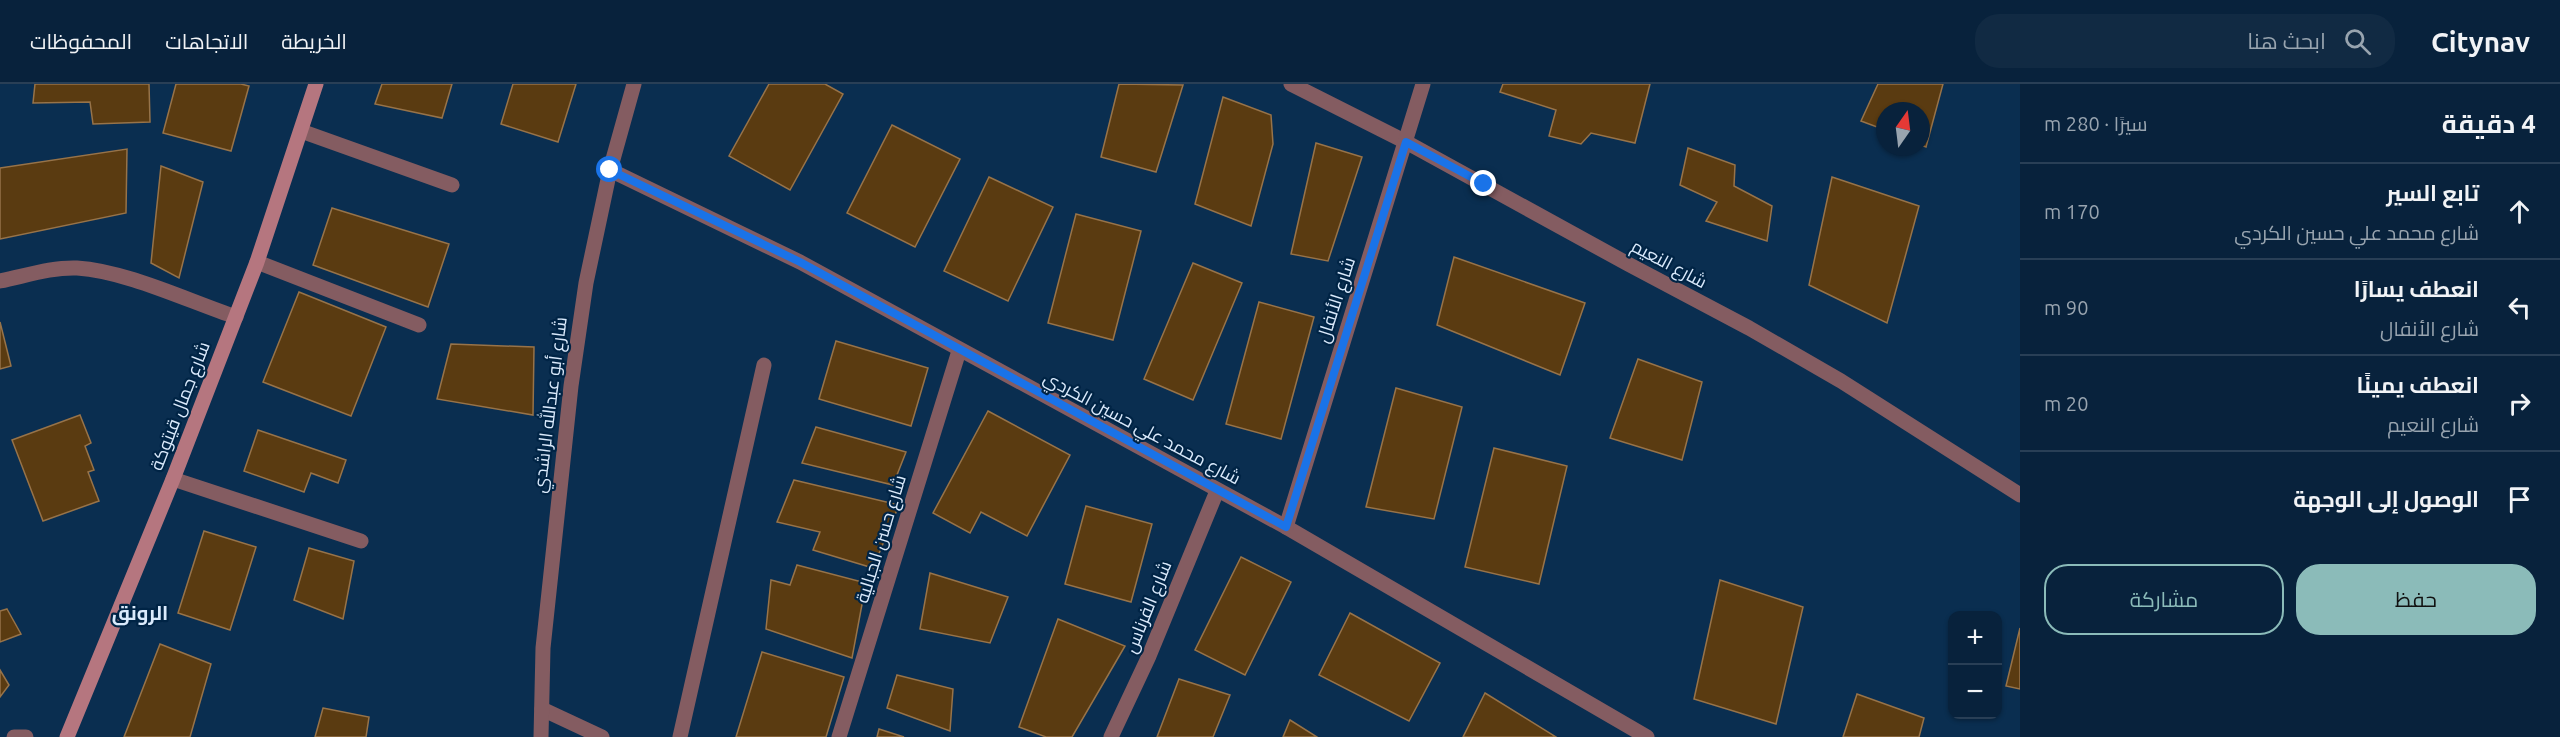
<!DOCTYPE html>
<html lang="ar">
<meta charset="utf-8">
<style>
:root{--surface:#08223c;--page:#112a43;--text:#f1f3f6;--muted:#98a4af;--line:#293f56;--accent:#8bbbb9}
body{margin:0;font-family:Ubuntu,Cairo,sans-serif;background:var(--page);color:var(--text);direction:rtl}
.controls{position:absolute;right:18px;bottom:18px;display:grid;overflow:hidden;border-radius:12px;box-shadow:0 2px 4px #0004}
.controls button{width:54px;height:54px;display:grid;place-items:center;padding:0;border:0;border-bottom:2px solid var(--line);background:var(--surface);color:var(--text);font:30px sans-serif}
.compass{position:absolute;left:1876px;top:18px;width:54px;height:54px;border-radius:50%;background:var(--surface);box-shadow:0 2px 4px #0004;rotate:14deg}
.stop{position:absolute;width:18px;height:18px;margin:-14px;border:4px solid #1a73e8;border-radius:50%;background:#fff}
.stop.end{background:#1a73e8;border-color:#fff;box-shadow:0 2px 6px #0008}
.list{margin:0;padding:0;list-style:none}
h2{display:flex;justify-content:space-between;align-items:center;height:78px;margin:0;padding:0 24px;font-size:26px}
h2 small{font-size:20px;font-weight:400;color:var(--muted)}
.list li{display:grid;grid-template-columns:39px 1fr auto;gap:18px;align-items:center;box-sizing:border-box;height:96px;padding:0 24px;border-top:2px solid var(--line)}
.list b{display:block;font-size:22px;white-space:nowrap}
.list p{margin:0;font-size:20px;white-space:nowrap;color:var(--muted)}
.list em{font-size:20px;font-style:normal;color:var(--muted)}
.actions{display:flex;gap:12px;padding:18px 24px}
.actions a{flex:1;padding:14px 0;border:2px solid var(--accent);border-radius:24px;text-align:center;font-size:21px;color:var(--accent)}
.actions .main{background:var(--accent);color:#111}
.icon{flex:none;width:33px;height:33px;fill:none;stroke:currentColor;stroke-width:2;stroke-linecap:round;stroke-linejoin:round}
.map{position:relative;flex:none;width:2020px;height:653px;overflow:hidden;direction:ltr}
header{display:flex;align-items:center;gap:36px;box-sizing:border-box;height:84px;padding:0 30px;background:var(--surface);border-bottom:2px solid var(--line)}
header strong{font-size:28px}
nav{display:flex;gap:33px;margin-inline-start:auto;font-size:21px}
.search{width:420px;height:54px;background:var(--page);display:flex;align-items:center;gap:15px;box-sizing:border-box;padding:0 21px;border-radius:24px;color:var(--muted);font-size:22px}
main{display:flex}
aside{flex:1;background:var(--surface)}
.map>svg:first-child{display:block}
.building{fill:#5a3b11;stroke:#977349;stroke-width:1.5}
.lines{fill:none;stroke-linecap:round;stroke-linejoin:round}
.lane{stroke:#845c61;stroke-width:15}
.street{stroke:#845c61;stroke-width:15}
.secondary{stroke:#b5767f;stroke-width:15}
.route{stroke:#1a73e8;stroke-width:8}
.labels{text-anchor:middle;stroke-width:4.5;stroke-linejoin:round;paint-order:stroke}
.street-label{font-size:18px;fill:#daeafc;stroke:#002445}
.neighbourhood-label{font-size:20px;font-weight:bold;fill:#daeafc;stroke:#002445}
</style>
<header>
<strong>Citynav</strong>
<div class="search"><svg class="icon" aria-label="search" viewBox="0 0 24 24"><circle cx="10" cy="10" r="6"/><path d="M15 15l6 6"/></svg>ابحث هنا</div>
<nav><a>الخريطة</a><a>الاتجاهات</a><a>المحفوظات</a></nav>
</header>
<main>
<aside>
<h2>4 دقيقة<small>سيرًا · 280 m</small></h2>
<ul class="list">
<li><svg class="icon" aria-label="ahead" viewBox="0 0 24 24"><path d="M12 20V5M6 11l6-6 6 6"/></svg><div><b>تابع السير</b><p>شارع محمد علي حسين الكردي</p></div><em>170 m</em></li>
<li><svg class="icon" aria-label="left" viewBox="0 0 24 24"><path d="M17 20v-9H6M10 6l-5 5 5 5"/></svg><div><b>انعطف يسارًا</b><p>شارع الأنفال</p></div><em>90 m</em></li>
<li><svg class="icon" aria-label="right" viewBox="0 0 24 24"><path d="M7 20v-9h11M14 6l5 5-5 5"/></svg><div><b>انعطف يمينًا</b><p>شارع النعيم</p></div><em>20 m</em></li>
<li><svg class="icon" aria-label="arrive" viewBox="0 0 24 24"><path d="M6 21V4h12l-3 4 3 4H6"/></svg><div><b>الوصول إلى الوجهة</b></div></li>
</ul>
<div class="actions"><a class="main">حفظ</a><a>مشاركة</a></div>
</aside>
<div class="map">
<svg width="2020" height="653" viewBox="0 0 2020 653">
<rect width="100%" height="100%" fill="#0a2e50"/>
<g class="building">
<polygon points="35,0 149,0 150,38 93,40 90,18 33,19"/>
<polygon points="176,0 241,0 249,2 231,67 163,49"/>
<polygon points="382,0 452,0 442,34 375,20"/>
<polygon points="513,0 576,0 558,58 501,40"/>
<polygon points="769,0 825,0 843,10 790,106 729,72"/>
<polygon points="1119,0 1183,1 1156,88 1101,73"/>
<polygon points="1503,0 1650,0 1635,59 1591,49 1581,60 1549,52 1556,26 1500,8"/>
<polygon points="1878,0 1943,0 1926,63 1921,61 1921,27 1885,27 1885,46 1861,37"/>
<polygon points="1223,13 1271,31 1273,60 1251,142 1195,120"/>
<polygon points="892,41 960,75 915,163 847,129"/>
<polygon points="1316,59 1362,73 1328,177 1291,170"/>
<polygon points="1688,64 1735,81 1734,102 1772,122 1767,157 1706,137 1717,118 1680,101"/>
<polygon points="127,65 126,129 0,155 0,84"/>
<polygon points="161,82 203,98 179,194 151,179"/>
<polygon points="989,93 1053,123 1008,217 944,187"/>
<polygon points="1832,93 1919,122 1887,239 1809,201"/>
<polygon points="332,124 449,160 428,223 313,181"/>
<polygon points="1076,130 1141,147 1113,256 1048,239"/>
<polygon points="1454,173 1585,219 1560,291 1437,241"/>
<polygon points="1193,179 1242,199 1193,316 1144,295"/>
<polygon points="299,208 386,243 351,332 263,298"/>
<polygon points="1259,218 1314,233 1281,355 1226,340"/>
<polygon points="0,238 11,282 0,285"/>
<polygon points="836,257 928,284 911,342 819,315"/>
<polygon points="451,260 534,263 533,331 437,315"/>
<polygon points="1638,275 1702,298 1682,376 1610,354"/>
<polygon points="1396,304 1462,323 1434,435 1366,423"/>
<polygon points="988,327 1070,371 1027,452 981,428 970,449 933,429"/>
<polygon points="80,331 91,359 85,362 94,386 88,388 99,417 43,437 12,356"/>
<polygon points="816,343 906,368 893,401 802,379"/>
<polygon points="258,346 346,376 338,399 311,389 304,408 244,387"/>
<polygon points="1494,364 1567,382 1539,500 1465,483"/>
<polygon points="794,396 899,421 873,484 813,466 820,448 777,438"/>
<polygon points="1086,422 1152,440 1131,518 1065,500"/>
<polygon points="204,447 256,463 230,546 178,529"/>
<polygon points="309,464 354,477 343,535 294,516"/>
<polygon points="1241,473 1291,498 1245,591 1195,566"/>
<polygon points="797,481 866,499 852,574 766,545 771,496 790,501"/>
<polygon points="930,489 1008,513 990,559 920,545"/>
<polygon points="1720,496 1803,523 1776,640 1694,615"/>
<polygon points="7,525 21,550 0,558 0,527"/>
<polygon points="1350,529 1440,579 1409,637 1319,591"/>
<polygon points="1058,535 1125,562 1072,653 1046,653 1019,643"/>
<polygon points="2020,544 2020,605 2006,602"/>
<polygon points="160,560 211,580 190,653 124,653"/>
<polygon points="762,568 844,593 826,653 736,653"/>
<polygon points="0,586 9,601 0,613"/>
<polygon points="897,591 953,605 950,647 887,624"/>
<polygon points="1179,595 1230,611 1213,653 1157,653"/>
<polygon points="1485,609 1556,653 1463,653"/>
<polygon points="1857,610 1924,634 1919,653 1843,653"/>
<polygon points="323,624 369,633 366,653 315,653"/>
<polygon points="1290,636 1317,653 1283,653"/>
<polygon points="879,645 904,653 877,653"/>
</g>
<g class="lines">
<g class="lane">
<polyline points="301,47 452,101"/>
<polyline points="257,178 419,241"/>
<polyline points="173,395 361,457"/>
<polyline points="14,653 26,653"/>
</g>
<g class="street">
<polyline points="1291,0 1406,58 1628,180 1749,244 1841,297 2020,411"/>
<polyline points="610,86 800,178 1286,443 1647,653"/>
<path d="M0,197C25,192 52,183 77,184C126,187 188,217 236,233"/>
<polyline points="1286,443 1423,0"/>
<polyline points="542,625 602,653"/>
<polyline points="541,653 543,564 571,302 586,199 610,86 634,0"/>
<polyline points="680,653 764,281"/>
<polyline points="839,653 959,267"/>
<polyline points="1111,653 1149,572 1217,407"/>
</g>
<polyline class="secondary" points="67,653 173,395 257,178 316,0"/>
</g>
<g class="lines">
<polyline class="route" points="610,86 800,178 1286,443 1406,58 1484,100"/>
</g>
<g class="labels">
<g class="street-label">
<text transform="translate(1669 180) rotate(28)" y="6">شارع النعيم</text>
<text transform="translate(1336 216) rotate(-72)" y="6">شارع الأنفال</text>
<text transform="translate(550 321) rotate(-83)" y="6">شارع أبو عبدالله الراشدي</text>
<text transform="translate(180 322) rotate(-69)" y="6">شارع جمال قيتوكة</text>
<text transform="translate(1142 344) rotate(28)" y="6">شارع محمد علي حسين الكردي</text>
<text transform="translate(881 455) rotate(-73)" y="6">شارع حسن الجبالية</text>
<text transform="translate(1148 523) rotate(-68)" y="6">شارع الفرناس</text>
</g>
<g class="neighbourhood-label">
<text x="140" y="536">الرونق</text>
</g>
</g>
</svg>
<div class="controls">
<button>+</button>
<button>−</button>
</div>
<svg class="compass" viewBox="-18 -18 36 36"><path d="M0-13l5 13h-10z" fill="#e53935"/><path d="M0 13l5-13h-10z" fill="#98a4af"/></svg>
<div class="stop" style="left:610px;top:86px"></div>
<div class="stop end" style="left:1484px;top:100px"></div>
</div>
</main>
